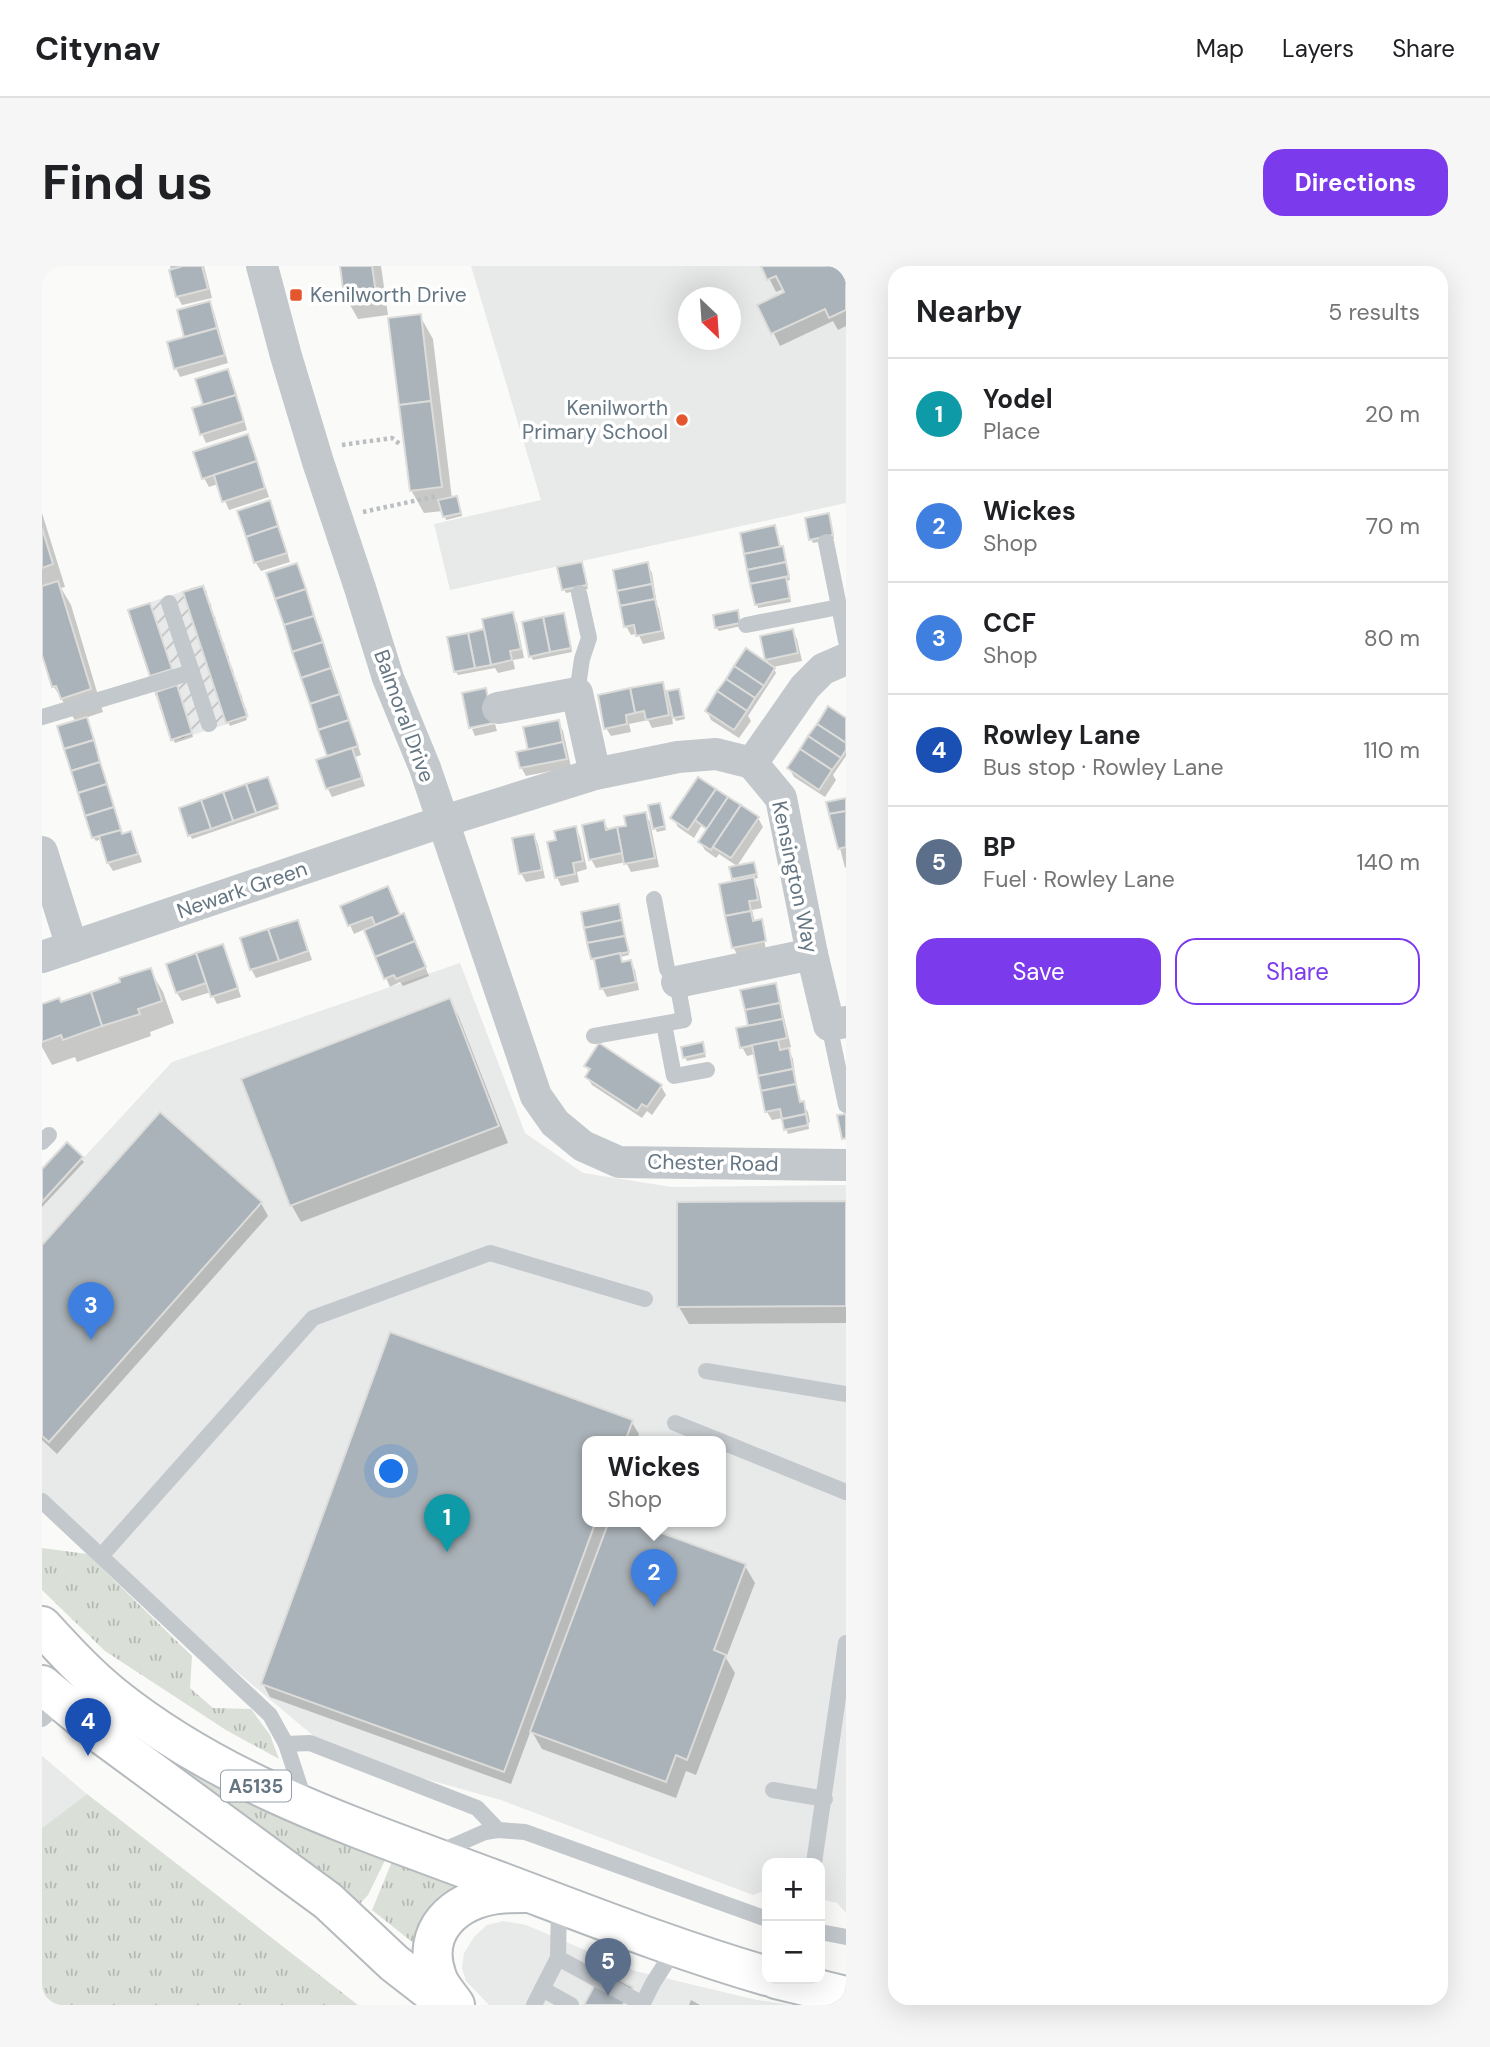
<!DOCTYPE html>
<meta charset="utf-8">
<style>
:root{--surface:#fff;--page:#f6f6f6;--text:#202124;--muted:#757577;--line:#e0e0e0;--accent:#7c3aed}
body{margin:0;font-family:"DM Sans",sans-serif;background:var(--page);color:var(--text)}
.controls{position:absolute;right:21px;bottom:21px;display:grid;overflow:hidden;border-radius:14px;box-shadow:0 7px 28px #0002}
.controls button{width:63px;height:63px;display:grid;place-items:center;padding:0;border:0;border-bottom:2px solid var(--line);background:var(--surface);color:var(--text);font:35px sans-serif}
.compass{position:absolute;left:636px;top:21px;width:63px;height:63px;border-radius:50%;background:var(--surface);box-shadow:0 7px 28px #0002;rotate:155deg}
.you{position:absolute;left:350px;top:1206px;width:24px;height:24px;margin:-18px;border:5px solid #fff;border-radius:50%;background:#1a73e8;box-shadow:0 0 0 10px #1a73e833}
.badge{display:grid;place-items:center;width:46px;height:46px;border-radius:50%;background:var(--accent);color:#fff;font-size:23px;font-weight:700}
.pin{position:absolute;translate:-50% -58px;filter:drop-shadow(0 2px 4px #0008)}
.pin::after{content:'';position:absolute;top:37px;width:24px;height:21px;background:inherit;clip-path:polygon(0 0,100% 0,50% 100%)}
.popup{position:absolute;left:540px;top:1170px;width:144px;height:91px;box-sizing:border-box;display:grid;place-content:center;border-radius:14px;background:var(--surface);filter:drop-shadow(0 2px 5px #0005);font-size:23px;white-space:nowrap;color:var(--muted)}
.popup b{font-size:26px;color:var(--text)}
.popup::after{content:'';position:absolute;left:50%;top:100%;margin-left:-14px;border:14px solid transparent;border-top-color:var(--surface)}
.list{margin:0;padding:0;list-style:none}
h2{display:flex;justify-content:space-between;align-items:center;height:91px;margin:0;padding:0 28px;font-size:30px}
h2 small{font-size:23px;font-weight:400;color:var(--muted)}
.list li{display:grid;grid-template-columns:46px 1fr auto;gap:21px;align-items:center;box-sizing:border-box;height:112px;padding:0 28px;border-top:2px solid var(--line)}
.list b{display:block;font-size:26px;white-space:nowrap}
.list p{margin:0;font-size:23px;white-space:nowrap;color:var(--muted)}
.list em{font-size:23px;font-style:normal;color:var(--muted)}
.actions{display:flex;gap:14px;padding:21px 28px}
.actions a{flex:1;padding:16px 0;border:2px solid var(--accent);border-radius:21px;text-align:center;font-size:24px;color:var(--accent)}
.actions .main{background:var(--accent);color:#fff}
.map{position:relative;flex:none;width:804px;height:1739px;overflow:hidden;border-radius:21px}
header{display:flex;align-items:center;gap:42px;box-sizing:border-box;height:98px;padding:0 35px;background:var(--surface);border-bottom:2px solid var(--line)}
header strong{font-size:33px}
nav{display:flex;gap:38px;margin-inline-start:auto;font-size:24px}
.intro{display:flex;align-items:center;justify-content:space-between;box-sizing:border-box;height:168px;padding:0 42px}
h1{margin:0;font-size:49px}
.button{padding:18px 32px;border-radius:21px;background:var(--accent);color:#fff;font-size:24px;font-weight:700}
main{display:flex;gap:42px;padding:0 42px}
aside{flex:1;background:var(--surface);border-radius:21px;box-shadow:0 7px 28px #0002}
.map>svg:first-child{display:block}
.built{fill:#e8e9e9;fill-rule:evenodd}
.industrial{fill:url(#industrial-furrows)}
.grass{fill:url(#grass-tufts)}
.shadow{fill:#0003}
.building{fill:#aab3b9;stroke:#dcdcda;stroke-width:2}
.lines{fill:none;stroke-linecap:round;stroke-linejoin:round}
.primary-casing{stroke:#b5babe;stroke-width:42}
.path{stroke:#bbbfc2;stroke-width:4.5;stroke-dasharray:3.5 3.5;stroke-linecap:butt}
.service{stroke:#c3c8cc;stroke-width:16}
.minor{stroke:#c3c8cc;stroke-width:32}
.primary{stroke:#fff;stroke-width:38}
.poi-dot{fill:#e4572e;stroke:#fff;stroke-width:2.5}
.labels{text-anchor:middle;stroke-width:7;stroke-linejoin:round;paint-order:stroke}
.shield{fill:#fff;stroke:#939fa8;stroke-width:2}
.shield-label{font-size:19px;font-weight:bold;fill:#657683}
.poi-label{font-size:21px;fill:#657683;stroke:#fff;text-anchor:start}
.street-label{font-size:21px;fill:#657683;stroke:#fff}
</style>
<header>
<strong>Citynav</strong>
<nav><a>Map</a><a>Layers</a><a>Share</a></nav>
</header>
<div class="intro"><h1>Find us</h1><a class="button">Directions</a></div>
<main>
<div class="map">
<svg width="804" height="1739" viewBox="0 0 804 1739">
<defs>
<pattern id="industrial-furrows" width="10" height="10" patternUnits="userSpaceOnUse" patternTransform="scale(1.75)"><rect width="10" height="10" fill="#e8e9e9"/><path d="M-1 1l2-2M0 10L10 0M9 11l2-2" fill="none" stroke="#c0c1c2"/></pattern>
<pattern id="grass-tufts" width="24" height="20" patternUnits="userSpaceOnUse" patternTransform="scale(1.75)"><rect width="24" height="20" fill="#dadfd7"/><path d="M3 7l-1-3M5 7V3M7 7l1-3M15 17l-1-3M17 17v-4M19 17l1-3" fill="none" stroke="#b4b9b4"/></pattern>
</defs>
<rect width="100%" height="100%" fill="#fafaf8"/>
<g class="built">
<path d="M429,0H804V237L408,324L392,258L499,234ZM646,32H688V74H646Z"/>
<path d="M418,697L483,867L541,907L630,921L804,919V1647L795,1637L778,1633V1597H725V1624L711,1629L459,1534L293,1488L0,1242V937L130,796ZM546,1175H678V1255H546Z"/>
<polygon points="0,1490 45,1528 0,1562"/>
<polygon points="461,1655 484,1659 593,1705 715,1734 748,1739 447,1739 424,1715 420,1702 422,1687 432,1671 445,1659"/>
</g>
<polygon class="industrial" points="162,318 207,451 129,476 85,344"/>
<g class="grass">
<polygon points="0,1282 45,1288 150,1390 148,1422 171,1442 209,1443 228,1469 237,1493 184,1464 63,1385 0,1324"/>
<polygon points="33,1409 348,1584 326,1629 314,1642 21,1421"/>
<polygon points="45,1528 316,1739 0,1739 0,1562"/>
<polygon points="354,1586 426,1614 374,1679 330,1644"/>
</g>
<g class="shadow">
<polygon points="128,0 162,0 170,32 140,39 135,30"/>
<polygon points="300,0 339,0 346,49 316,53 303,30"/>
<polygon points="721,0 804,0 804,60 796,64 791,55 738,80 718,39 744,27 742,23 734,26"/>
<polygon points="167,37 172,46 186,97 138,111 134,102 144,72 137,46"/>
<polygon points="378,50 391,73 410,233 416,235 420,250 404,254 401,245 382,247 369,224"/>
<polygon points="185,105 190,113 205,164 164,177 160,168 163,140"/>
<polygon points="205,170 210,179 227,231 187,244 176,218 167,221 162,212"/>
<polygon points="227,236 232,245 248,296 219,305 214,297 197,246"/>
<polygon points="0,247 23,321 19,322 29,339 61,446 43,452 80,570 88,567 93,576 100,596 71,605 66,597 59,573 54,575 52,572 34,456 12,421 0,383"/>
<polygon points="788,253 792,273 771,277 769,273"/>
<polygon points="732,261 738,282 740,282 742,285 748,314 745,315 749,336 716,342 700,268"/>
<polygon points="539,298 546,323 524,327 522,323"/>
<polygon points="605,298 610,307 615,339 617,343 623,373 601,378 596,367 589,369 584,360"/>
<polygon points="254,299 259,308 319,489 313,491 323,520 290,531 286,523 276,495 287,491 227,308"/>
<polygon points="163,325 205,454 188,460 186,456"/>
<polygon points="695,346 699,360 677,365 675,362"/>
<polygon points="470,348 475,357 482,392 471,394 473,403 456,407 453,402 416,409 414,406"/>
<polygon points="523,353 530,386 491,394 489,390"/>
<polygon points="750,365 755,373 760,395 731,401 734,407 706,450 709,455 697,472 669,454 665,445 729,401 724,393"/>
<polygon points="620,418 625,427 636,425 643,453 634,455 629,445 631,458 610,462 606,454 587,458 589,466 569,470 564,462"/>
<polygon points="136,425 151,471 133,477 131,473"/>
<polygon points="804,454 804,490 791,509 794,514 783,531 752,511 747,502"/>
<polygon points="516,456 521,465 529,501 484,510 479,501 488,485"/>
<polygon points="453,458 455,465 433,470 430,463"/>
<polygon points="657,513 716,552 721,561 695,600 677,588 674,592 663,584 658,576 666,564 659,560 652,572 636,561 631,552"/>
<polygon points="228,517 237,543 150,573 148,569"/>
<polygon points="804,533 804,601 803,602 794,566"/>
<polygon points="617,539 624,564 615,566 613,562"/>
<polygon points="603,548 608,556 617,601 589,606 584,596 554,602 549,593 562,556 567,565 586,561"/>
<polygon points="533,562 538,571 545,603 535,606 537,616 519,620 515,611 516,576"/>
<polygon points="492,570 496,578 503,612 484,616 479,607"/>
<polygon points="712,598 716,612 711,613 716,622 720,642 710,644 713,656 719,655 723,662 720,662 724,684 728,683 724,663 728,683 696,690 691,681 694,617 690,602"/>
<polygon points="576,640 587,689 578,691 582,697 588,696 593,704 597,724 565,731 560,722 554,696 553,696 550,693"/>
<polygon points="300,641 358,651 362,649 387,710 361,720 358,716 348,721 323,663 312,668"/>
<polygon points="255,656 260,664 270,694 214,712 209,703"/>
<polygon points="180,680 185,689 199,731 175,738 169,726 140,735 135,727 126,699"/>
<polygon points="108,704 121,726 132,757 108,766 109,770 35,796 33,791 10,799 0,781 0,740 19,738 81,717"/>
<polygon points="735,722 749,781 745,782 751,793 755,824 760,838 766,846 768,856 766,857 767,863 746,868 741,852 730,854 725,846 713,788 705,790 700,781 709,761"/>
<polygon points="408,735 417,751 466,877 259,956 250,940 201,814"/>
<polygon points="660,778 664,791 645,795 643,791"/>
<polygon points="544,800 619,820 624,829 610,849 605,845 600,852 550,819 545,811 548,807"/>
<polygon points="118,848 219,937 226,950 15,1188 0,1174 0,982"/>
<polygon points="25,879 42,896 0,941 0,906"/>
<polygon points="804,936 804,1057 647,1058 637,1041"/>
<polygon points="349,1068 589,1155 597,1168 594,1175 546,1175 546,1255 582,1255 703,1300 713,1317 684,1392 693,1407 654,1509 644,1505 634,1532 500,1483 489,1464 469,1518 228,1431 221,1418"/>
<polygon points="649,1734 658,1739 647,1739"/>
</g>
<g class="building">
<polygon points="141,0 160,0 166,23 134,31 127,4"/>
<polygon points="298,0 330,0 334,27 302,31"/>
<polygon points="719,0 804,0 804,44 787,52 783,43 729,68 715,39 742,26 734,10 725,14"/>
<polygon points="168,35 175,62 142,71 135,44"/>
<polygon points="379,48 389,135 357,139 346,52"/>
<polygon points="175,62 183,89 132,103 125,76"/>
<polygon points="186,103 194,129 161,139 153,113"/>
<polygon points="194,129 202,155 158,169 150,142"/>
<polygon points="389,135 400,221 368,225 357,139"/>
<polygon points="206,168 215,195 160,213 151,186"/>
<polygon points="215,195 223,222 180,236 172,209"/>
<polygon points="415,230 419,247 401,251 396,234"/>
<polygon points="228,234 236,260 204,271 195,245"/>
<polygon points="787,247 791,269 767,274 763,252"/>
<polygon points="733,259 738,281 702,288 698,267"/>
<polygon points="236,260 245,287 212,297 204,271"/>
<polygon points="0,262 11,298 0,302"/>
<polygon points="741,280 744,296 705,304 702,288"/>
<polygon points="540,296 545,319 520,324 515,301"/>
<polygon points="606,296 610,318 575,325 571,304"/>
<polygon points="744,296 747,310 708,318 705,304"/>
<polygon points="255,297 264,323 233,333 224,307"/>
<polygon points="744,311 748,332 713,339 708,318"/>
<polygon points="16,315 49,423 19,433 14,420 10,421 0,389 0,320"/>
<polygon points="610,318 613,333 578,340 575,325"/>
<polygon points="161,320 205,450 184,457 141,326"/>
<polygon points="264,323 272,350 242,359 233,333"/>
<polygon points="613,333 620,365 594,370 592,359 582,361 578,340"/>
<polygon points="108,337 130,403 108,410 86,344"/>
<polygon points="696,344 698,357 673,362 671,349"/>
<polygon points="471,346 479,383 468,385 470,394 449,399 440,353"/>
<polygon points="522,347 529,382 508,386 501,351"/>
<polygon points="272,350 281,376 250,386 242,359"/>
<polygon points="501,351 508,386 487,391 480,356"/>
<polygon points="442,363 449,399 433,402 426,367"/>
<polygon points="751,363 756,387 723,394 718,370"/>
<polygon points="426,367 433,402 412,406 405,371"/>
<polygon points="281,376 289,402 259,412 250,386"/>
<polygon points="704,382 733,402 722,420 692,400"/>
<polygon points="692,400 722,420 713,432 684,413"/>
<polygon points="289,402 298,428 268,438 259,412"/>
<polygon points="684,413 713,432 705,445 675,425"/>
<polygon points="621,416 627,449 604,454 602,445 593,447 588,422"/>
<polygon points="135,419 150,467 129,474 114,426"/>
<polygon points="444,422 451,457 427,462 420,427"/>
<polygon points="588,422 593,447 584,449 585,458 562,463 556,429"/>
<polygon points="637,423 642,450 631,452 625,425"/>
<polygon points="675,425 705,445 692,464 663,445"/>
<polygon points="298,428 307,454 276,464 268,438"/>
<polygon points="786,440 804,452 804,477 775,458"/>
<polygon points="45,451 52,474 22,483 15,460"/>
<polygon points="307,454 316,480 285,490 276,464"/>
<polygon points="517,454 521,476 486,484 481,461"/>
<polygon points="775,458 804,477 804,484 799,492 766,470"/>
<polygon points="766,470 799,492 790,504 758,483"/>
<polygon points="52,474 58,496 29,505 22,483"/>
<polygon points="521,476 525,493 478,502 474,486"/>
<polygon points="310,482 320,512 284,523 274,494"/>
<polygon points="758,483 790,504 777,524 745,502"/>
<polygon points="58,496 65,518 36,527 29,505"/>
<polygon points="226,511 236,539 214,547 204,518"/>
<polygon points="656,511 674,523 646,564 628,552"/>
<polygon points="65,518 72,541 43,550 36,527"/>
<polygon points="204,518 214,547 191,555 181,526"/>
<polygon points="674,523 686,531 665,563 653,554"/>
<polygon points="181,526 191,555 169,563 159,534"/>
<polygon points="686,531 699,539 669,584 656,576"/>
<polygon points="804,532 804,545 787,548 784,536"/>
<polygon points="159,534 169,563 146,570 137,542"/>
<polygon points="618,537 623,560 611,563 606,539"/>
<polygon points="699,539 717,551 689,592 671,581"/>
<polygon points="72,541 79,564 50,572 43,550"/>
<polygon points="804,545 804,581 796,583 787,548"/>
<polygon points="604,546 613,592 582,598 575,561 584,560 582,550"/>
<polygon points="562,554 564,564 575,561 580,587 547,594 540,559"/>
<polygon points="534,560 541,595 531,597 533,608 513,612 505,576 514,574 512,565"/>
<polygon points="79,564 80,568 89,565 96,588 65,597 57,570"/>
<polygon points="492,568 500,604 477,608 470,572"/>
<polygon points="712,596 715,608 690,613 687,601"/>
<polygon points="712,611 716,634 707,635 709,645 683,650 677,618"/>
<polygon points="346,620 358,649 333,659 330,651 306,660 298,640"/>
<polygon points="577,638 580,654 542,662 539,646"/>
<polygon points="709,645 711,655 720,653 724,675 690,682 683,650"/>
<polygon points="362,647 373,675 333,691 322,664"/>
<polygon points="256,654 266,685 237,695 226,663"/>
<polygon points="580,654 583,670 545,677 542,662"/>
<polygon points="226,663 237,695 208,704 198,672"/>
<polygon points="583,670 587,686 549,693 545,677"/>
<polygon points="373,675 384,701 354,713 352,709 342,713 333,691"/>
<polygon points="181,678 196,722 169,731 154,687"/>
<polygon points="154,687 164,717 134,727 124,698"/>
<polygon points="578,687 580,696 589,694 594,716 558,723 552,693"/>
<polygon points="109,702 120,735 96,743 98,748 60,760 49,726 78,716 77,712"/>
<polygon points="734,717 738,737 703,744 698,724"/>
<polygon points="49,726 60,760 21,774 19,769 0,776 0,738 17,732 19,736"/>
<polygon points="408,732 457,860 248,940 199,813"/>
<polygon points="738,737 741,753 706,760 703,744"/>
<polygon points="741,753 745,772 698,782 694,762"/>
<polygon points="736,774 738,784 747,782 751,803 716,810 710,779"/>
<polygon points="661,776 663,787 641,792 639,781"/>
<polygon points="557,777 620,819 605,841 600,838 595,845 543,811 548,803 542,800"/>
<polygon points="751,803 754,818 719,825 716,810"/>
<polygon points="754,818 758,836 762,835 764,848 740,853 738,843 723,846 719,825"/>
<polygon points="118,846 220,936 7,1176 0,1170 0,979"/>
<polygon points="764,848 766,859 742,864 740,853"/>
<polygon points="804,848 804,872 800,873 795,849"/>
<polygon points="25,876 41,891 0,936 0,903"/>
<polygon points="804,935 804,1040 635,1041 635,936"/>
<polygon points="348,1066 591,1154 583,1175 546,1175 546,1255 554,1255 462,1506 219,1418"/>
<polygon points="567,1255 587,1255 704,1298 672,1384 684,1389 645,1494 634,1489 624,1516 488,1466"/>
<polygon points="560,1705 591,1721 581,1739 542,1739"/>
</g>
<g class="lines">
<defs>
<g id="primary">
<path d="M0,1360C23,1385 45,1409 71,1430C183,1520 318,1563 451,1613C542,1647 632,1683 725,1710"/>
<polyline points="0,1419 63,1471 286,1635 352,1697 406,1739"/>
<polyline points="734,1713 804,1730"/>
<path d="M413,1739C407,1730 398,1721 395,1711C378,1665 412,1634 456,1628C466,1627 475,1627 484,1627"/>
</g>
</defs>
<use href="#primary" class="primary-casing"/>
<g class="path">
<polyline points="300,179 350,172 359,179"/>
<polyline points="321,246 395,230"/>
</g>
<g class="service">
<polyline points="784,276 804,375"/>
<polyline points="127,337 167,458"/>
<polyline points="704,359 797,341"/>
<polyline points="535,427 540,393 547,372 537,327"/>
<polyline points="0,451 150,406"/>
<polyline points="622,758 632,810 665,804"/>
<polyline points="787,759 804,839"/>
<polyline points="552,770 642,754 635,716 625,703 612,633"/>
<polyline points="0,876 7,869"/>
<polyline points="664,1105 804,1128"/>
<polyline points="633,1157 678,1175"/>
<polyline points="678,1175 804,1226"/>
<polyline points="0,1235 228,1449 244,1478 263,1536"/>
<polyline points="60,1289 271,1052 448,987 603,1033"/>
<polyline points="0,1453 19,1437"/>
<polyline points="244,1478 268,1477 435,1542 456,1564"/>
<polyline points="731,1524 783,1533"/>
<polyline points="395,1587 443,1566 456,1564 483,1566 725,1653"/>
<polyline points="772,1597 804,1377"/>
<polyline points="778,1666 804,1671"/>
<polyline points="516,1692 601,1738"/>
<polyline points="500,1723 529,1739"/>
<polyline points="492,1739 516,1692 517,1638"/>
<polyline points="600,1739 611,1717 634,1681"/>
</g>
<g class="minor">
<polyline points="220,0 244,90 276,196 318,322 346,412 383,502 494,830 513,857 541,880 577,896 804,899"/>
<polyline points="456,442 535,427 553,508"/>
<polyline points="710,497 763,421 781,403 804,393"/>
<polyline points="0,586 30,681"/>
<polyline points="0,691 399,556 553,508 636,491 674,488 710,497 739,532 770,688 787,759 804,756"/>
<polyline points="635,716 770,688"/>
</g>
<use href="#primary" class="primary"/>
</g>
<g class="poi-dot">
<rect x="247" y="22" width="14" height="14" rx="3.5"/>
<circle cx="640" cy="154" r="7"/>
</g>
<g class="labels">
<rect class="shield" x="179" y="1504.5" width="70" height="31" rx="5"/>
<g class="shield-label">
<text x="214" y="1527">A5135</text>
</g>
<g class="poi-label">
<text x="268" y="36">Kenilworth Drive</text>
<text x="626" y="149" text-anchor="end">Kenilworth<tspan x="626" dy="24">Primary School</tspan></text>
</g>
<g class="street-label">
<text transform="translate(362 450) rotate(70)" y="7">Balmoral Drive</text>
<text transform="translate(753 611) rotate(78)" y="7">Kensington Way</text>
<text transform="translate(200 624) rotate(-19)" y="7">Newark Green</text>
<text transform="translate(671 897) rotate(1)" y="7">Chester Road</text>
</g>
</g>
</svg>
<div class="controls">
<button>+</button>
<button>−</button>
</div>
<svg class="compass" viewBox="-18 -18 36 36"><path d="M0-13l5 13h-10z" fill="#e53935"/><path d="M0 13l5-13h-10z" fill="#757577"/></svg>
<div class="you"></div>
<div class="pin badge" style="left:405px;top:1286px;background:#0f9aa8">1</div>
<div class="pin badge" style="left:612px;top:1341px;background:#3f7fe0">2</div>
<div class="popup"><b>Wickes</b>Shop</div>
<div class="pin badge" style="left:49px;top:1074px;background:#3f7fe0">3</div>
<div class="pin badge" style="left:46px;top:1490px;background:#1a4fb4">4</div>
<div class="pin badge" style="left:566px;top:1730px;background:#5c6f8a">5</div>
</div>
<aside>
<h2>Nearby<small>5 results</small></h2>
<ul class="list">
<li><span class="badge" style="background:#0f9aa8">1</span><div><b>Yodel</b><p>Place</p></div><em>20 m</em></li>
<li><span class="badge" style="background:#3f7fe0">2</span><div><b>Wickes</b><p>Shop</p></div><em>70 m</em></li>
<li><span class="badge" style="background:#3f7fe0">3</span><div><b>CCF</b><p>Shop</p></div><em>80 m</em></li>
<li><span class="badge" style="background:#1a4fb4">4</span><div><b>Rowley Lane</b><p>Bus stop · Rowley Lane</p></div><em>110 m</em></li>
<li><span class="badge" style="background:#5c6f8a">5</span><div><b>BP</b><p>Fuel · Rowley Lane</p></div><em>140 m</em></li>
</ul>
<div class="actions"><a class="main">Save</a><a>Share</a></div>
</aside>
</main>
